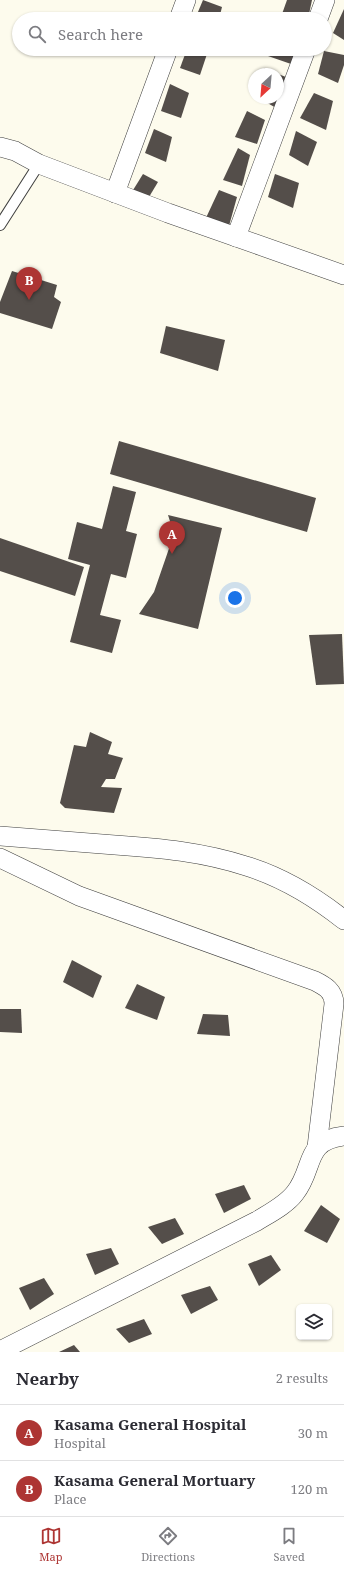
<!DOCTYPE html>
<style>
:root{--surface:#fff;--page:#f2f2f3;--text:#2b2b33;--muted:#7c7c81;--line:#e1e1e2;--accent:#ad3533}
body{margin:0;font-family:"Noto Serif",serif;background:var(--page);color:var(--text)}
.controls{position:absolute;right:12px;bottom:12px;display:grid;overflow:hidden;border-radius:6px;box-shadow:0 1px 3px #0004}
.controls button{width:36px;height:36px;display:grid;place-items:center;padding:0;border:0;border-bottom:1px solid var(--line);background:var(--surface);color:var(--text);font:20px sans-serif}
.compass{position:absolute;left:248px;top:68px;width:36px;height:36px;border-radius:50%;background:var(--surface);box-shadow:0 1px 3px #0004;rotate:206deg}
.you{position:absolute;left:235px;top:598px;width:14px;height:14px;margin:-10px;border:3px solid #fff;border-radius:50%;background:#1a73e8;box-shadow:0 0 0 6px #1a73e833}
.badge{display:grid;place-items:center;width:26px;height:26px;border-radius:50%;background:var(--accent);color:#fff;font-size:13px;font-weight:700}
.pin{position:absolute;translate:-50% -33px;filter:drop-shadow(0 1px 2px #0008)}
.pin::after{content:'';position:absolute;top:21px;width:14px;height:12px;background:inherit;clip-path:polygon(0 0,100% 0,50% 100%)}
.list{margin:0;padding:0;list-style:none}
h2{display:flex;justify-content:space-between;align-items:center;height:52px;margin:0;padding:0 16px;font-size:17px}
h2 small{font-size:13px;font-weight:400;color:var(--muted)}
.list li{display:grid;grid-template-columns:26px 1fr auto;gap:12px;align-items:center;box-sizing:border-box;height:56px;padding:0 16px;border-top:1px solid var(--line)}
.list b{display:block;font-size:15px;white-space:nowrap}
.list p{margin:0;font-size:13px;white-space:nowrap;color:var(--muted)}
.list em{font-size:13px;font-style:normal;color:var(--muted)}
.icon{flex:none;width:22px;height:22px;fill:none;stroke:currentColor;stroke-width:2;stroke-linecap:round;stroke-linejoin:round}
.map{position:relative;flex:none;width:344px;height:1352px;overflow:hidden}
.search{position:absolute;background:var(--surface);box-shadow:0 1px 3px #0004;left:12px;right:12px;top:12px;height:44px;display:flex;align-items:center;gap:10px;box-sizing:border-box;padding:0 14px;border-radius:22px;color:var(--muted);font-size:15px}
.sheet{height:164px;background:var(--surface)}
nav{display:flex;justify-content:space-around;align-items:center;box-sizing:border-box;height:56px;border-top:1px solid var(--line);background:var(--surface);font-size:11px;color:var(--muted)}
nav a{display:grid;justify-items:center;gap:2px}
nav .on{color:var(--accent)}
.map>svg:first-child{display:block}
.building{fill:#544e4a}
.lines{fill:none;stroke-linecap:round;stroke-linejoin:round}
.lane-casing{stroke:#3f3f3f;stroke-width:12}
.street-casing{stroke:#3f3f3f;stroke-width:20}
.lane{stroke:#fff;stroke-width:10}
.street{stroke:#fff;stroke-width:19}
</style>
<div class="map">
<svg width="344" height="1352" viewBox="0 0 344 1352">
<rect width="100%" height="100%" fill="#fdfbed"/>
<g class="building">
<polygon points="203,0 222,7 219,19 195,19"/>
<polygon points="287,0 312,0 308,19 293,19 282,14"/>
<polygon points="344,9 344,40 333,33"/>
<polygon points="187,49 203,49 208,51 200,75 180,68"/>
<polygon points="270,49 296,49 291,64 268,56"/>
<polygon points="324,51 344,55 344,65 338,83 318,74"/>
<polygon points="264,68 277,74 262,74"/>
<polygon points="278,74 286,77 276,108 259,98 278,98"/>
<polygon points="170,84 189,93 181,118 161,111"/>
<polygon points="314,93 333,101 326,130 300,118"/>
<polygon points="247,111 265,120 257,144 235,137"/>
<polygon points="154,129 172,137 166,162 145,153"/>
<polygon points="296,131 317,142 308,166 289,155"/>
<polygon points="238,148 250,155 242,186 223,180"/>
<polygon points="143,174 158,182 146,202 130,195"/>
<polygon points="275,174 299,183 293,208 268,197"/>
<polygon points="219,190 237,197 229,226 205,220"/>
<polygon points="12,271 57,285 54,297 61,302 52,329 0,313 0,302"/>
<polygon points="166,326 225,340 218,371 160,353"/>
<polygon points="119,441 316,498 307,532 110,474"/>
<polygon points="113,486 136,492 126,531 137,534 126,578 111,574 100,615 121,620 112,653 70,642 90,565 68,559 77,522 102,529"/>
<polygon points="168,515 222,528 198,629 139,614 154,592 174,534"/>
<polygon points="0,538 84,567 75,596 0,571"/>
<polygon points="342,634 344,684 316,685 309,635"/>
<polygon points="90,732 112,742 108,754 123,758 115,779 106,779 101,787 122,788 114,813 65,808 60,803 74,745 86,747"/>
<polygon points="72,960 102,976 93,998 63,982"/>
<polygon points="137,984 165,997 157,1020 125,1008"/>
<polygon points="0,1009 21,1009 22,1033 0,1032"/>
<polygon points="203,1014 228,1015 230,1036 197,1034"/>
<polygon points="244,1185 251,1199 224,1213 215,1194"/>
<polygon points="321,1205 340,1219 327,1243 304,1231"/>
<polygon points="175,1218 184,1234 162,1244 148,1227"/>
<polygon points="111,1248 119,1264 95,1275 86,1254"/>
<polygon points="271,1255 281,1270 259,1286 248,1264"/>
<polygon points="44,1278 54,1294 30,1310 19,1288"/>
<polygon points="210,1286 218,1300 191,1314 181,1295"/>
<polygon points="144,1319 152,1334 129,1343 116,1329"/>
<polygon points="74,1345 80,1352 59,1352"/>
</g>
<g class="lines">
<defs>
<polyline id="lane" points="0,225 39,164"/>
<g id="street">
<polyline points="179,19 186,0"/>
<polyline points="318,19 325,0"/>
<polyline points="0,147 15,151 39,164 168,213 344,275"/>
<polyline points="115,193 168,49"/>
<polyline points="236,237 306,49"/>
<path d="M0,836C38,839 77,842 115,845C160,848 203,852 246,866C282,877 315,897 344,920"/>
<path d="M0,858L79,896L315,981C325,986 334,991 334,1004L317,1147"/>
<path d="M0,1351L257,1221C270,1213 286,1205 295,1193C315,1168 303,1141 344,1136"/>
</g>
</defs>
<use href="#lane" class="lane-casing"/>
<use href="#street" class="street-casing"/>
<use href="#lane" class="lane"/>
<use href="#street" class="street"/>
</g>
</svg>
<div class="controls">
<button><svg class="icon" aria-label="layers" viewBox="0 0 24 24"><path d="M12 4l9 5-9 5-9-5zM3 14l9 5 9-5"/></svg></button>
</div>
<svg class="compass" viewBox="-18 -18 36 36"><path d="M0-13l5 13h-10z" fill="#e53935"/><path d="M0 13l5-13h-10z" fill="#7c7c81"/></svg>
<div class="you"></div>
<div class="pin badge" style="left:172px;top:554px">A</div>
<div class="pin badge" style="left:29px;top:300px">B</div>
<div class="search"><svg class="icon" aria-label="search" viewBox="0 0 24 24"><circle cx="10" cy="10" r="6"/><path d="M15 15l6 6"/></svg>Search here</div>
</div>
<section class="sheet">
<h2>Nearby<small>2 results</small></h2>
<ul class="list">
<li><span class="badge">A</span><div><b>Kasama General Hospital</b><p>Hospital</p></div><em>30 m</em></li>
<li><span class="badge">B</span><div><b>Kasama General Mortuary</b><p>Place</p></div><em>120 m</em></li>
</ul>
</section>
<nav>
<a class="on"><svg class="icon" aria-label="map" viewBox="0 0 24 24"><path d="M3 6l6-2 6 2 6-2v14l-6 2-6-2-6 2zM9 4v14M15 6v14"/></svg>Map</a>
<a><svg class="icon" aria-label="directions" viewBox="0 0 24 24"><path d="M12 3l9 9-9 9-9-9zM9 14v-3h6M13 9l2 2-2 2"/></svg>Directions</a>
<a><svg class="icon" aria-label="saved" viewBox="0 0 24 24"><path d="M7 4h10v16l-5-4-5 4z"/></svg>Saved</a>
</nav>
